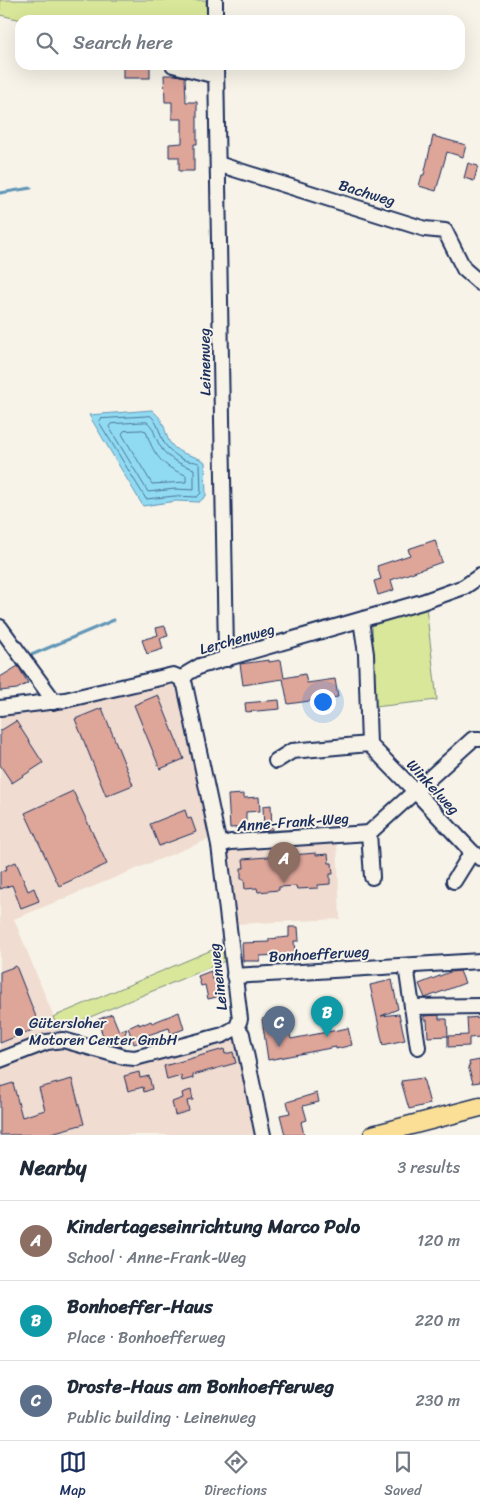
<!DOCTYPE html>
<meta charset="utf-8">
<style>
:root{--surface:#fff;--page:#f6f6f7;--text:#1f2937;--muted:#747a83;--line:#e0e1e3;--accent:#1b2f5e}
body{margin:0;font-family:Sriracha,sans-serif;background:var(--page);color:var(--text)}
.you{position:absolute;left:322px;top:701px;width:18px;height:18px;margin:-12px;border:4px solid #fff;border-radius:50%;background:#1a73e8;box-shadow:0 0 0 8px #1a73e833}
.badge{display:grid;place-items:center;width:32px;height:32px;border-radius:50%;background:var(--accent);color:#fff;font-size:16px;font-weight:700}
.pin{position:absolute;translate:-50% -41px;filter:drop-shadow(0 1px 2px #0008)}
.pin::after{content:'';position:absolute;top:26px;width:18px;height:15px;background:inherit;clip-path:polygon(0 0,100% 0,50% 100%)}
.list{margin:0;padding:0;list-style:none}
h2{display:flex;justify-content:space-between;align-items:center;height:65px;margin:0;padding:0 20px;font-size:21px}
h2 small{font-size:16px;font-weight:400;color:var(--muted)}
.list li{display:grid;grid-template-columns:32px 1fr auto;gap:15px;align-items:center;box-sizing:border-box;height:80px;padding:0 20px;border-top:1px solid var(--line)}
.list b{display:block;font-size:19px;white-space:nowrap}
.list p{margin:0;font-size:16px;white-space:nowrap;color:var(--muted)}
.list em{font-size:16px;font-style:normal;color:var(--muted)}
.icon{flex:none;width:28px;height:28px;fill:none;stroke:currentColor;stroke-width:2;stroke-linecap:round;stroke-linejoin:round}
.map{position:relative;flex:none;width:480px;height:1135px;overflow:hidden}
.search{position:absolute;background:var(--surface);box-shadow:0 5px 20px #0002;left:15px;right:15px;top:15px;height:55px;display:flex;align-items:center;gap:12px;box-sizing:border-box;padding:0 18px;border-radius:15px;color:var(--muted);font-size:19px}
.sheet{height:305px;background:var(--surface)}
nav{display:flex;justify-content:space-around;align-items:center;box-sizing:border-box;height:70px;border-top:1px solid var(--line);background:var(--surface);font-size:14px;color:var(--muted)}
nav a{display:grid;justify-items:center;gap:2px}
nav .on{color:var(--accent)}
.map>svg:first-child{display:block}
.built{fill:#f0dcd0}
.green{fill:#d9e79a;stroke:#7a8b7c}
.water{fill:#91dbf2;stroke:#6296b7}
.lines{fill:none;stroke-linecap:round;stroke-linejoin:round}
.shore{stroke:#4a7499;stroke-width:1}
.stream{stroke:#6296b7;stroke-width:3}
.building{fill:#dea599;stroke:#1b2f5e}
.minor-casing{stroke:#1b2f5e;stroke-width:18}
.major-casing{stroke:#1b2f5e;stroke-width:21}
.minor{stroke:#f7f3e8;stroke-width:14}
.major{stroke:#fbdf96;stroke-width:18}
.poi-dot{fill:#1b2f5e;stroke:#f7f3e8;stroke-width:2}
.labels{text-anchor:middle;stroke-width:4;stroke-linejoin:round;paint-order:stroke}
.street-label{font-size:15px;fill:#1b2f5e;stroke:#f7f3e8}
.poi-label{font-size:15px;fill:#1b2f5e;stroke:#f7f3e8;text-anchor:start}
</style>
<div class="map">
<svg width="480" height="1135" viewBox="0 0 480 1135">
<rect width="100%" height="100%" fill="#f7f3e8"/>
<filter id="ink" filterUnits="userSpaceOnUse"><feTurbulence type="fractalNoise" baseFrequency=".02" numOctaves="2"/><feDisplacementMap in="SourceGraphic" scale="10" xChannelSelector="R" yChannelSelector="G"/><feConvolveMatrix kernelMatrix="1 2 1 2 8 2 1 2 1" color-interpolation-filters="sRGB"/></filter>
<g filter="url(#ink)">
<g class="built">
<polygon points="170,683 180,687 214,837 14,919 59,1030 0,1053 0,714 56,707"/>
<polygon points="337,841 340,919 234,924 226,847"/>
<polygon points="236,1038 258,1135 0,1135 0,1066 48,1047 64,1046 137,1065"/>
</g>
<g class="green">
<polygon points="0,0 206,0 207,20 22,20 0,15"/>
<polygon points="426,607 437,700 374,707 372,622"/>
<polygon points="226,944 227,960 59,1030 53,1017"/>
</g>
<path class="water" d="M152,410C156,414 160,417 162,422C166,429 166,438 171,444C180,456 194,454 205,462L206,496L199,502L176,501L143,506L89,415Z"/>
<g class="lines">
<g class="shore">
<path d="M151,416C161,426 159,439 168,448C173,453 181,460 188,461C194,462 195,461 200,464L201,493L197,497L175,496L146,499L99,422L101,419Z"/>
<path d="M147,422C153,426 154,433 157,440C164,457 177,463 194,469V490L175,489L148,492L109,427L111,424Z"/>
<path d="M143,430L146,431C153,454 162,467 186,475V482L152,484L122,434L124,431Z"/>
</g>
<g class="stream">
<polyline points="0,193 31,188"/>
<polyline points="29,656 114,620"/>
</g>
</g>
<g class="building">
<rect x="123" y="65" width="27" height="13"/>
<polygon points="164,75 175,75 185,77 186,102 197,102 197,144 194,144 194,171 179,171 179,157 169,157 169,144 182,143 182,119 172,119 172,102 165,102"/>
<polygon points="433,136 466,145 463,157 447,152 436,191 419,186 422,175 424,175"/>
<polygon points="468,163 478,166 474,181 464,178"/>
<polygon points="435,540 442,562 391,580 394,590 378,595 374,581 381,579 377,566 410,555 408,549"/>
<polygon points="165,626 168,636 160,638 163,649 147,654 142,640 158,635 156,628"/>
<polygon points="269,660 269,662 281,660 284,678 305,674 307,683 335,679 338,697 288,704 283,679 243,685 240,664"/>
<polygon points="18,666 28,683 17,689 0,691 0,677"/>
<polygon points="158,695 184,759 160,769 134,705"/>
<polygon points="279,700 280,709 246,712 245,703"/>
<polygon points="102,708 133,785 106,796 75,719"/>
<polygon points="16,721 43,763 12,783 0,765 0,731"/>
<polygon points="73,791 107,864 59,886 25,813"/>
<polygon points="244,794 244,798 259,797 260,811 246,812 246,827 230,828 228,795"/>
<polygon points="271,805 272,830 264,830 263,806"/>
<polygon points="185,810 188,819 191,818 196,832 159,846 150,824"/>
<polygon points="316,853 316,855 328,854 329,863 332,863 333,874 330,874 330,884 318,885 318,888 297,889 296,886 279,887 279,890 258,892 257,888 245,889 244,879 241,879 241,868 244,868 243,859"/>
<polygon points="16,862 28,891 34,888 39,901 21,908 12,885 0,889 0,872 7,869 6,866"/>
<polygon points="289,927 298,927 299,941 294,941 295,954 290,954 290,958 278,959 278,955 260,956 260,961 243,961 242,943 269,942 269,939 289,937"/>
<polygon points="16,966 40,1027 0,1043 0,972"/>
<polygon points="211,971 212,979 217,978 221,996 208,999 205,985 201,986 198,976"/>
<polygon points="460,971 465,983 425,998 419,984 450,972"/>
<polygon points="392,980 398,1009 381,1016 399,1014 405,1040 383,1045 370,985"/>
<polygon points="179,1012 184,1029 171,1034 169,1028 148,1035 150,1038 134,1044 128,1028 139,1023 139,1025 144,1023 144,1024 151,1021 152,1023"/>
<polygon points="112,1014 119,1031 127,1028 121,1047 106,1043 97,1020"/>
<polygon points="285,1014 291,1039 348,1028 352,1045 336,1049 336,1047 268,1060 262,1019"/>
<polygon points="439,1015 439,1019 447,1019 448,1036 468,1035 467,1018 480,1017 480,1037 469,1038 469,1046 448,1047 448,1036 428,1037 427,1020 424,1020 424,1016"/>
<polygon points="224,1049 225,1054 233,1052 236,1063 193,1075 193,1078 182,1081 181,1076 167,1080 164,1066"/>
<polygon points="480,1060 480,1082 473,1083 468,1066 470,1066 469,1062"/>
<polygon points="139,1072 140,1078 149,1076 152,1089 144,1092 143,1087 128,1091 124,1076"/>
<polygon points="423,1078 430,1104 409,1109 401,1081"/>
<polygon points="72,1079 84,1124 44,1135 0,1135 0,1087 13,1083 22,1117 45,1110 39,1088"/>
<polygon points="191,1090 193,1100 187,1101 189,1111 175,1115 172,1102 183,1098 182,1093"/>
<polygon points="317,1093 319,1102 303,1106 307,1120 301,1122 304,1135 285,1135 280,1115 290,1113 287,1102"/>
</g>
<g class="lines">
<defs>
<g id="minor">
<polyline points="215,0 215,20"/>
<polyline points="173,65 216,76"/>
<polyline points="216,65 226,653 227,659"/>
<polyline points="218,164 425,229 445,231 464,269 480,283"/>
<polyline points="361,620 366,654 369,744"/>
<polyline points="0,627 51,697 53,702"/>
<polyline points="182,680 188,673 200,666 422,602 464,587 480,576"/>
<path d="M0,708L65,700L173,675C180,677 182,680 185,685L219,845L240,1019L237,1027L223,1035L135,1058L124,1057L63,1040L47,1042L0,1060"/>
<polyline points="276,761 292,751 369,744 415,791 472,852 480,858"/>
<polyline points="369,833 372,877"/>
<polyline points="219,845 231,842 369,833 473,739 480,739"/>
<polyline points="454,881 472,852"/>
<polyline points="406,966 418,1047"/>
<polyline points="234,976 480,961"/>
<polyline points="412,1007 480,1006"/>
<polyline points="237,1027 242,1034 263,1135"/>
</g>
<polyline id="major" points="373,1135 480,1107"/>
</defs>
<use href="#minor" class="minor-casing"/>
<use href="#major" class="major-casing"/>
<use href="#minor" class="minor"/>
<use href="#major" class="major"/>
</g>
</g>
<circle class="poi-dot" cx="19" cy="1032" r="5"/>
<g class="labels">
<g class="street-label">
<text transform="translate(367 193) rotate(17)" y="5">Bachweg</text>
<text transform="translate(205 362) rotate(-91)" y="5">Leinenweg</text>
<text transform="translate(237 639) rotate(-16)" y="5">Lerchenweg</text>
<text transform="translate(433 787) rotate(47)" y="5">Winkelweg</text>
<text transform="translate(293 822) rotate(-4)" y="5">Anne-Frank-Weg</text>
<text transform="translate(319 954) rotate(-3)" y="5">Bonhoefferweg</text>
<text transform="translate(218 977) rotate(-97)" y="5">Leinenweg</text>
</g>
<g class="poi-label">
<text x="29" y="1028">Gütersloher<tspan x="29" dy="17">Motoren Center GmbH</tspan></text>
</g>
</g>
</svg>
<div class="you"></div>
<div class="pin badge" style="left:284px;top:883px;background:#8d6e63">A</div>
<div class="pin badge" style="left:327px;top:1037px;background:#0f9aa8">B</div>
<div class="pin badge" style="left:279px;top:1047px;background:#5c6f8a">C</div>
<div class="search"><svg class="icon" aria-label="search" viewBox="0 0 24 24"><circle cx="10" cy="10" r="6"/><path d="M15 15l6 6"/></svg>Search here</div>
</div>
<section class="sheet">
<h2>Nearby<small>3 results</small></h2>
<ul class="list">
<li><span class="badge" style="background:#8d6e63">A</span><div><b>Kindertageseinrichtung Marco Polo</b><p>School · Anne-Frank-Weg</p></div><em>120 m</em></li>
<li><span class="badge" style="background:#0f9aa8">B</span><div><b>Bonhoeffer-Haus</b><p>Place · Bonhoefferweg</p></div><em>220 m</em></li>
<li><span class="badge" style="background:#5c6f8a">C</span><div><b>Droste-Haus am Bonhoefferweg</b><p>Public building · Leinenweg</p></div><em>230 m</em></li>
</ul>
</section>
<nav>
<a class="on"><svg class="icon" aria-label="map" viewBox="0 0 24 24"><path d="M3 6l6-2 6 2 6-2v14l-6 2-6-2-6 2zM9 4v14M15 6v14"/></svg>Map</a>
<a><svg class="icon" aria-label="directions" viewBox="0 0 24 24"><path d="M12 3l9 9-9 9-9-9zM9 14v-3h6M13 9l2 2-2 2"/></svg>Directions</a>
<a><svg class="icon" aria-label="saved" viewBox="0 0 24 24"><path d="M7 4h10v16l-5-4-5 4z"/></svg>Saved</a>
</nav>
